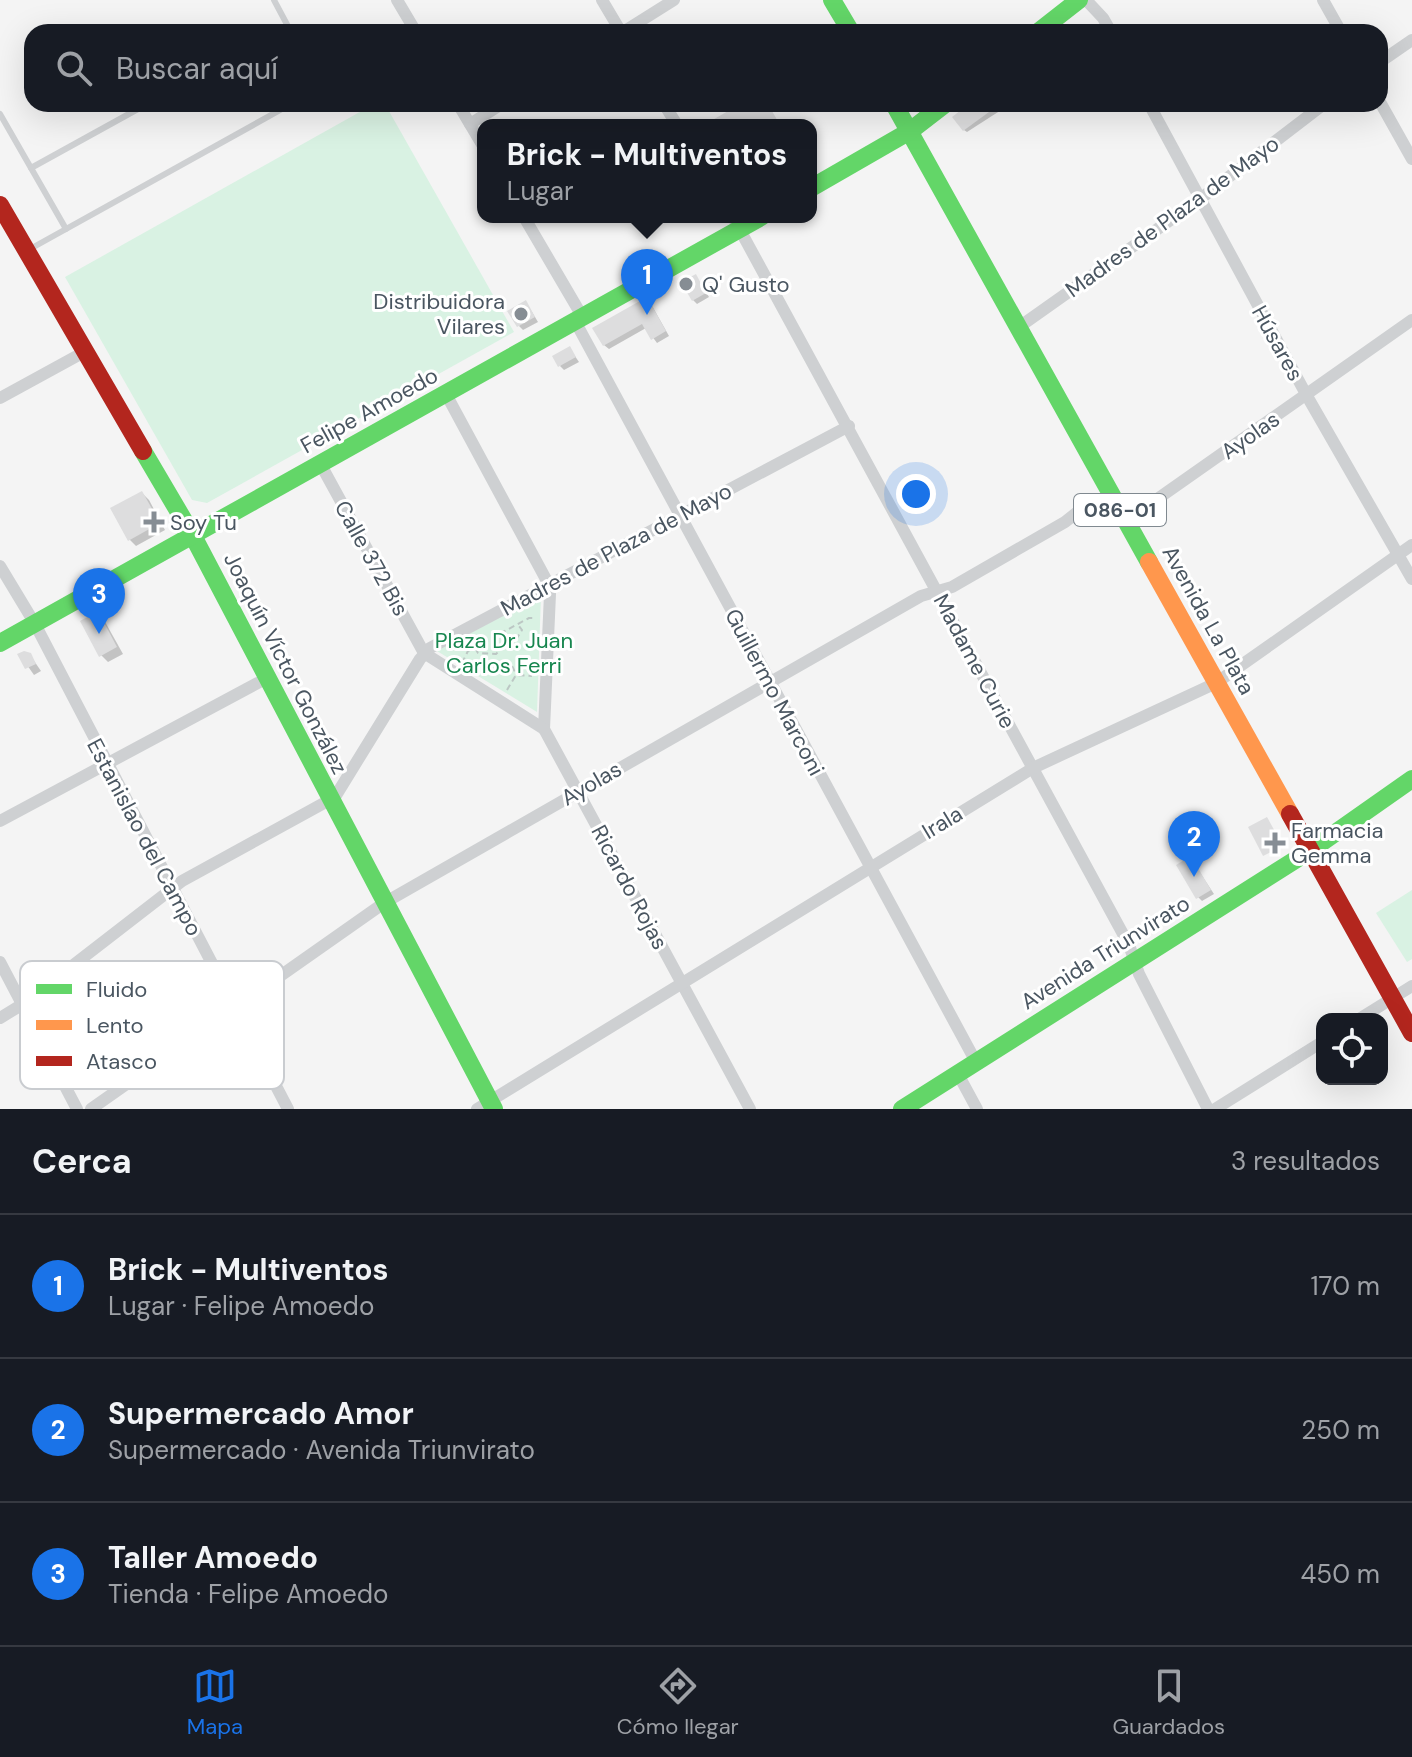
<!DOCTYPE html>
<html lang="es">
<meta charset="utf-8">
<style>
:root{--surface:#171b24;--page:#20242c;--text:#f1f3f6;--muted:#9ea1a6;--line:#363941;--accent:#1a73e8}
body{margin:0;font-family:"DM Sans",sans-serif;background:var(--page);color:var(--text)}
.controls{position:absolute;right:24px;bottom:24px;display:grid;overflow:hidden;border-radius:16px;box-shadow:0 8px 32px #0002}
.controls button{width:72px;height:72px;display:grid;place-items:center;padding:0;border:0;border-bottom:2px solid var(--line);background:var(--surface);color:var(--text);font:40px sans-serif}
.you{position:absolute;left:916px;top:494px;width:28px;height:28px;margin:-20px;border:6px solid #fff;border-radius:50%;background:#1a73e8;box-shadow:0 0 0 12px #1a73e833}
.badge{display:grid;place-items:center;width:52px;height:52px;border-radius:50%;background:var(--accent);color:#fff;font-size:26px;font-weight:700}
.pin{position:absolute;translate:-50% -66px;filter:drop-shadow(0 2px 4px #0008)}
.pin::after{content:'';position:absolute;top:42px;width:28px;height:24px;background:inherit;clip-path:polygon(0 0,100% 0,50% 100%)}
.popup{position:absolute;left:477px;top:119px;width:340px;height:104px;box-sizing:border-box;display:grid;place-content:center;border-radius:16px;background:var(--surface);filter:drop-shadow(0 2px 6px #0005);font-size:26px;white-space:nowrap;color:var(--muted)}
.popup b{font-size:30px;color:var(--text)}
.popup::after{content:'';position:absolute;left:50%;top:100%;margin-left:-16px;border:16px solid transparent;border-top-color:var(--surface)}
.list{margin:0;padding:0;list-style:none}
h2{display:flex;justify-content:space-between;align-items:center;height:104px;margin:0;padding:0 32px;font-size:34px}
h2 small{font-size:26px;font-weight:400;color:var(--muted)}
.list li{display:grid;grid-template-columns:52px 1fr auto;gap:24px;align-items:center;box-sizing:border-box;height:144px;padding:0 32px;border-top:2px solid var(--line)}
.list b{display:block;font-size:30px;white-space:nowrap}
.list p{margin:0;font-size:26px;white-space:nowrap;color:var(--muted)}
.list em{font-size:26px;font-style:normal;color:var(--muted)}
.icon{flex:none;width:44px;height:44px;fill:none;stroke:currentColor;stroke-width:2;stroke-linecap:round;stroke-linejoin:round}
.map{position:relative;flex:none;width:1412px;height:1109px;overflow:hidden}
.search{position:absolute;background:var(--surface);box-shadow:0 8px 32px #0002;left:24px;right:24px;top:24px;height:88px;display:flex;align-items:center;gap:20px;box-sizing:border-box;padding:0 28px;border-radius:24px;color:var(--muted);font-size:30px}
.sheet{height:536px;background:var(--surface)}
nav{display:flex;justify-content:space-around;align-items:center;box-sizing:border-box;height:112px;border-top:2px solid var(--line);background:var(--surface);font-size:22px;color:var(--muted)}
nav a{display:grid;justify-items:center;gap:4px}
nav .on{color:var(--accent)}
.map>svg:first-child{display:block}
.green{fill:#d9f2e3}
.shadow{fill:#0003}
.building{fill:#ddddde}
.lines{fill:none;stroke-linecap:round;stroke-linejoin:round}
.path{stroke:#bcc7c4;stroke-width:2;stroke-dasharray:6 4;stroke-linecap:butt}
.lane{stroke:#ced0d2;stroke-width:6}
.street{stroke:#ced0d2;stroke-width:12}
.fast{stroke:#63d668;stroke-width:18}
.slow{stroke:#ff974d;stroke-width:18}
.jam{stroke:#b3261e;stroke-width:18}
.poi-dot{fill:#868d94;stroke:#fff;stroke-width:3}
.labels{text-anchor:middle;stroke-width:6;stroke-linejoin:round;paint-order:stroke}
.shield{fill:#fff;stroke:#808990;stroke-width:2}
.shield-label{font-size:20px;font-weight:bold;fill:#4a5661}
.street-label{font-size:22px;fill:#4a5661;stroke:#fff}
.poi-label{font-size:22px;fill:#4a5661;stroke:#fff;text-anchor:start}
.park-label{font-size:22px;fill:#17864f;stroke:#fff}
.key{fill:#fff;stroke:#c9ccd0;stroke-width:2}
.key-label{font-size:22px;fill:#4a5661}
</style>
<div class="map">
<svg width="1412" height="1109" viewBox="0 0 1412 1109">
<rect width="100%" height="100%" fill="#f4f4f4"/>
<g class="green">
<polygon points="374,104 385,104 514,332 207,503 192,500 65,277"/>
<polygon points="541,595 537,712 437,651"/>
<polygon points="1412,890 1412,959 1407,962 1376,913"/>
</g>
<g class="shadow">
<polygon points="971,104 1008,104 1009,105 967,132 964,130"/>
<polygon points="699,281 709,297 697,304 693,300"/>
<polygon points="651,304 669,336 657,343 646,328 609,349 604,345"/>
<polygon points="529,307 538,322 523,330 519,326"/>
<polygon points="570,349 579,362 564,370 560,366"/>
<polygon points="142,493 149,500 165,530 136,546 129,539"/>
<polygon points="98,614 104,620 123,654 108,662 101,655"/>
<polygon points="20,655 30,655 41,671 34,675"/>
<polygon points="1191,859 1214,894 1202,901 1198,897"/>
</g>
<g class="building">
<polygon points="740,104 768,104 780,125 704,125"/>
<polygon points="969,104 1000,104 963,131 952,117"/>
<polygon points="696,274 706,293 692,301 681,282"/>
<polygon points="647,297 666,331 651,340 642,324 603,346 592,328"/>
<polygon points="526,300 535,317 517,327 507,311"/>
<polygon points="570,346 576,357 558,367 552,356"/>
<polygon points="142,491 160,523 128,541 110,508"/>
<polygon points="98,611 117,647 99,657 80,621"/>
<polygon points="24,651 31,653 36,664 25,669 17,654"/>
<polygon points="1267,817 1283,846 1263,856 1248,827"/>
<polygon points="1191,856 1211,890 1196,899 1176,865"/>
</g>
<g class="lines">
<g class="path">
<polyline points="475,648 478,653 496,654 502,648 512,646 522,630 519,626"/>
<polyline points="462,663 468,651 529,618 536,618"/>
<polyline points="512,666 516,674"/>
<polyline points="507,690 516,675 532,676"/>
</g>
<g class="lane">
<polyline points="274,0 291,32"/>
<polyline points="0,114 66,229"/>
<polyline points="31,168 147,104"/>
<polyline points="30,249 291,104"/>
</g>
<g class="street">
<polyline points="397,0 416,32"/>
<polyline points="602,0 621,32"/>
<polyline points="1086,0 1103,18 1111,32"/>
<polyline points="1323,0 1341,32"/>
<polyline points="623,32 674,0"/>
<polyline points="1380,62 1412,40"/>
<polyline points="1380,102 1412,159"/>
<polyline points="458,104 483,146"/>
<polyline points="664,104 677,125"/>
<polyline points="1149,104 1307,396 1412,579"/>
<polyline points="470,124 502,104"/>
<polyline points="524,217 582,316"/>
<polyline points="733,217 1129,945 1139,974 1208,1109"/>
<polyline points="575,321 976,1062"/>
<polyline points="1019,327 1200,199 1324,104"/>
<polyline points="446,394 548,583 550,594 544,729 750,1109"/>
<polyline points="0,398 86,351"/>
<polyline points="321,465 424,653 544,729"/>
<polyline points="1126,521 1412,320"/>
<polyline points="0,566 35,624 288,1109"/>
<polyline points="0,821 267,678"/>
<polyline points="0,962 77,1109"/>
<polyline points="0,1018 23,1004 182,881 335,797 420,659 430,648 849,426"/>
<polyline points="1359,1019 1412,986"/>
<polyline points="958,1074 977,1109"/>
<polyline points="91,1109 384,903 921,596 952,587 1065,522 1080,510 1112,496"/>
<polyline points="477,1109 1033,768 1216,683 1412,545"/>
<polyline points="1215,1109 1322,1042"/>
</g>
<g class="fast">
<polyline points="832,0 851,32"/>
<polyline points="1038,32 1079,0"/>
<polyline points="894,104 1149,562"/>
<polyline points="811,188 910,131 945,104"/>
<polyline points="143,451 193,536 494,1109"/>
<polyline points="0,643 761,217"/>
<polyline points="902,1109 1311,850 1412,779"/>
</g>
<polyline class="slow" points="1149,562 1290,814"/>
<g class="jam">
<polyline points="0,205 143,451"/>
<polyline points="1290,814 1412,1033"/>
</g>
</g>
<g class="poi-dot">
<circle cx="686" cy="284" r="8"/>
<circle cx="521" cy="314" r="8"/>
<path d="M150 510h8v8h8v8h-8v8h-8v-8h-8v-8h8z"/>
<path d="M1271 831h8v8h8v8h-8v8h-8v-8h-8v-8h8z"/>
</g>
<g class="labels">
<rect class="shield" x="1074" y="494" width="92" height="32" rx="6"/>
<g class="shield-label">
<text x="1120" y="517">086-01</text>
</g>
<g class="street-label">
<text transform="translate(1172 216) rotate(-36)" y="8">Madres de Plaza de Mayo</text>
<text transform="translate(1278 343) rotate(61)" y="8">Húsares</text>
<text transform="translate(369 410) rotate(-29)" y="8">Felipe Amoedo</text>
<text transform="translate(1250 435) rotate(-35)" y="8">Ayolas</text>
<text transform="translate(616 549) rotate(-28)" y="8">Madres de Plaza de Mayo</text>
<text transform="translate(372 558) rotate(61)" y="8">Calle 372 Bis</text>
<text transform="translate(1209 620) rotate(61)" y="8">Avenida La Plata</text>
<text transform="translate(975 661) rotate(62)" y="8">Madame Curie</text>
<text transform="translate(286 663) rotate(63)" y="8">Joaquín Víctor González</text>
<text transform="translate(775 692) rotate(62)" y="8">Guillermo Marconi</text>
<text transform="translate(591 783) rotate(-30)" y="8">Ayolas</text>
<text transform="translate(942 822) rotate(-31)" y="8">Irala</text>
<text transform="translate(145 837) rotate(62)" y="8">Estanislao del Campo</text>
<text transform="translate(630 887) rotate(62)" y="8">Ricardo Rojas</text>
<text transform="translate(1105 952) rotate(-32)" y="8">Avenida Triunvirato</text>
</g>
<g class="poi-label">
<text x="702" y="292">Q' Gusto</text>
<text x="505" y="309" text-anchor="end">Distribuidora<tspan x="505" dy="25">Vilares</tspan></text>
<text x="170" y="530">Soy Tu</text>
<text x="1291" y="838">Farmacia<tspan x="1291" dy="25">Gemma</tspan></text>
</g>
<g class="park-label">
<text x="504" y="648">Plaza Dr. Juan<tspan x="504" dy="25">Carlos Ferri</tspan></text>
</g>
</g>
<rect x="20" y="961" width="264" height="128" rx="12" class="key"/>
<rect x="36" y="984" width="36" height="10" fill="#63d668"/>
<rect x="36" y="1020" width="36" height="10" fill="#ff974d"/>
<rect x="36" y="1056" width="36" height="10" fill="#b3261e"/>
<g class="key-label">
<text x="86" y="997">Fluido</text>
<text x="86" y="1033">Lento</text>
<text x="86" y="1069">Atasco</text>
</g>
</svg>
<div class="controls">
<button><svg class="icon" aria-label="locate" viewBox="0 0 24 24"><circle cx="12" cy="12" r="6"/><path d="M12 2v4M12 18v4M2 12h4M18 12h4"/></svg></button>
</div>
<div class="you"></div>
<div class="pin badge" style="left:647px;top:315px">1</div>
<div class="popup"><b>Brick - Multiventos</b>Lugar</div>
<div class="pin badge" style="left:1194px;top:877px">2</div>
<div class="pin badge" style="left:99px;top:634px">3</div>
<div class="search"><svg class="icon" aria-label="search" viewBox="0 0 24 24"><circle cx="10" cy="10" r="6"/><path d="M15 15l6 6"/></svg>Buscar aquí</div>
</div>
<section class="sheet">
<h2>Cerca<small>3 resultados</small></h2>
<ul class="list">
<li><span class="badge">1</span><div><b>Brick - Multiventos</b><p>Lugar · Felipe Amoedo</p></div><em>170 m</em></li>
<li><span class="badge">2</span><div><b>Supermercado Amor</b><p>Supermercado · Avenida Triunvirato</p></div><em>250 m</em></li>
<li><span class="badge">3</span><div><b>Taller Amoedo</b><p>Tienda · Felipe Amoedo</p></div><em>450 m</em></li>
</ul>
</section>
<nav>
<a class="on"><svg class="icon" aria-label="map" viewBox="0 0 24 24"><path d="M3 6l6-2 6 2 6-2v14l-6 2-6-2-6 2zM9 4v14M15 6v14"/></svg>Mapa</a>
<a><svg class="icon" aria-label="directions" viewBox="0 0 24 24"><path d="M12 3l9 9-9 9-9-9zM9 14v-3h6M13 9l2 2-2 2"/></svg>Cómo llegar</a>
<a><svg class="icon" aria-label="saved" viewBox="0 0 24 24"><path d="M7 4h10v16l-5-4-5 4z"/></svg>Guardados</a>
</nav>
